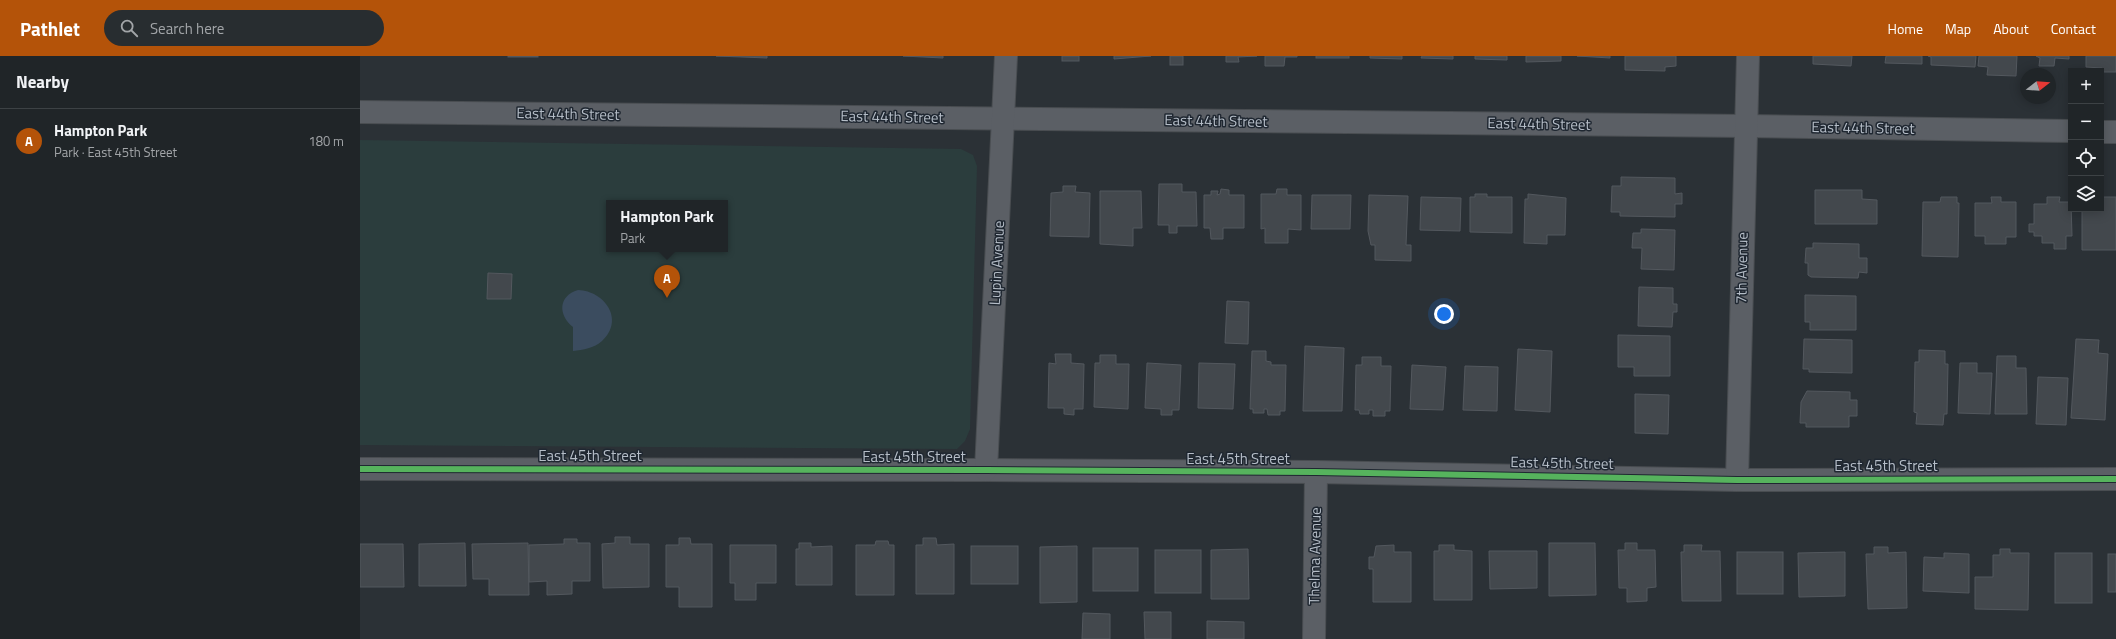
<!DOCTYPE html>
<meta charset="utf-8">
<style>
:root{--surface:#202528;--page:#282d30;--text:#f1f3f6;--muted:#a2a5a8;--line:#3d4245;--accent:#b45309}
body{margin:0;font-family:"Titillium Web",sans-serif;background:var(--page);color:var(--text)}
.controls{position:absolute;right:12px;top:12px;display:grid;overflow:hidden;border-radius:0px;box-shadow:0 2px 10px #0003}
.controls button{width:36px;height:36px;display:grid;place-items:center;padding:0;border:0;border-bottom:1px solid var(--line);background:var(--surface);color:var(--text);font:20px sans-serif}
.compass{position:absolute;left:1660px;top:12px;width:36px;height:36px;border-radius:50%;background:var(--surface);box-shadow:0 2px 10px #0003;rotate:73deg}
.you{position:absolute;left:1084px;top:258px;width:14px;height:14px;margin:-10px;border:3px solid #fff;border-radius:50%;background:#1a73e8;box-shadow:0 0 0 6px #1a73e833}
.badge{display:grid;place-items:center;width:26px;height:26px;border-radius:50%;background:var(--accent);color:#fff;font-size:13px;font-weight:700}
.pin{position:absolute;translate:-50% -33px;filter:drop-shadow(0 1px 2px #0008)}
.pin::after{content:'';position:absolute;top:21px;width:14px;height:12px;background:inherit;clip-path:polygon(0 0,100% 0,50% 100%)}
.popup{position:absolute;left:246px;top:144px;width:122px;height:52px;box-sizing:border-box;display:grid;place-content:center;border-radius:0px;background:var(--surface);filter:drop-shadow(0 1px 3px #0005);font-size:13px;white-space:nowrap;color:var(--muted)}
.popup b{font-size:15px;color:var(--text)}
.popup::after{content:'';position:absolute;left:50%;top:100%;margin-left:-8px;border:8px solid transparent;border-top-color:var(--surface)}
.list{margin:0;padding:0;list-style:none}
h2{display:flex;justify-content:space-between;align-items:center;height:52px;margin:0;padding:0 16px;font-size:17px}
h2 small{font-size:13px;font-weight:400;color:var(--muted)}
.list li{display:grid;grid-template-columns:26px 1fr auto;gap:12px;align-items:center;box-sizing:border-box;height:64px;padding:0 16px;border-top:1px solid var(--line)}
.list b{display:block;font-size:15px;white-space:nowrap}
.list p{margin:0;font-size:13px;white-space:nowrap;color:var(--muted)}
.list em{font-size:13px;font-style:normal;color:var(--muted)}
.icon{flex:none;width:22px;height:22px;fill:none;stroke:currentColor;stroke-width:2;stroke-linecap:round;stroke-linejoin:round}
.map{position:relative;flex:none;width:1756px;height:583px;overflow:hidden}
header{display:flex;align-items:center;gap:24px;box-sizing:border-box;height:56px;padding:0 20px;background:var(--accent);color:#fff}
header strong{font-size:19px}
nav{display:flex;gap:22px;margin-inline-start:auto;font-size:14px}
.search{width:280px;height:36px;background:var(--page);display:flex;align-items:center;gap:10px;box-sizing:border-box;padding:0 14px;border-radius:22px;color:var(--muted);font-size:15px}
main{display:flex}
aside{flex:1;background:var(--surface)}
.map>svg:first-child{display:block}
.green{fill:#2b3d3d;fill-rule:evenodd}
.water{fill:#3b4c5f}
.building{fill:#43484d;stroke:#53585e}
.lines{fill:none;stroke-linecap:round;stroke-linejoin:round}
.street-casing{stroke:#494d51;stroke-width:24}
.street{stroke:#5b5f65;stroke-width:22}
.cycleway-casing{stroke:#1f2731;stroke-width:8}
.cycleway{stroke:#56b35d;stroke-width:6}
.labels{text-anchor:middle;stroke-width:3;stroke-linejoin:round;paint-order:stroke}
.street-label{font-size:15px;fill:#b5bdc7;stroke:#1f2731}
</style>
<header>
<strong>Pathlet</strong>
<div class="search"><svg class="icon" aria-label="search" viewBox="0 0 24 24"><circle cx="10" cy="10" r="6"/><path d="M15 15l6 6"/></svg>Search here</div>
<nav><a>Home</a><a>Map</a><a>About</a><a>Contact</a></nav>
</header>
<main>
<aside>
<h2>Nearby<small></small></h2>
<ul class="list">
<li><span class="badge">A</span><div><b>Hampton Park</b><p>Park · East 45th Street</p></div><em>180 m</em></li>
</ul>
</aside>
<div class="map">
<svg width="1756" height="583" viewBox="0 0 1756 583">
<rect width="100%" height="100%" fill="#2b3136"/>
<path class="green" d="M0,84L601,93L613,99L617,110L610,373L605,385L597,393L0,389ZM249,147H365V193H249Z"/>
<path class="water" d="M218,234C245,235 265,264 242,285C234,292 223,294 213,295V271C198,259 198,240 218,234Z"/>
<g class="building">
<rect x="148" y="0" width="30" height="1"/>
<polygon points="356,0 407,0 407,2"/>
<polygon points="543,0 583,0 583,2"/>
<rect x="702" y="0" width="17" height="5"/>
<polygon points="754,0 791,0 754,3"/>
<rect x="810" y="0" width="13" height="9"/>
<polygon points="866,0 897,0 878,1 879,6 866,6"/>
<polygon points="905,0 937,0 937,1 925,1 924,10 905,10"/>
<rect x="956" y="0" width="33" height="2"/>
<polygon points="1010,0 1042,0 1042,3 1010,2"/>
<polygon points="1062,0 1093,0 1093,3 1061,2"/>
<polygon points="1115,0 1147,0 1147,4 1115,3"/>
<polygon points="1166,0 1201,0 1201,5 1166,6"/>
<polygon points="1217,0 1250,0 1250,2"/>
<polygon points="1265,0 1316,0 1316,10 1305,11 1305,15 1265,14"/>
<polygon points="1453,0 1492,0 1491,10 1453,8"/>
<polygon points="1526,0 1562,0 1562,8 1525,7"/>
<polygon points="1568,0 1616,0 1615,11 1571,9 1571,1"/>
<polygon points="1619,0 1657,0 1656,20 1627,19 1628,11 1618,10"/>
<polygon points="1676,0 1709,0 1709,3 1695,2 1694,10 1679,10 1680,2"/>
<polygon points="1726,0 1756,0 1756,16 1742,16 1742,12 1726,11"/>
<polygon points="1261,121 1315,122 1315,138 1322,137 1322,148 1315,148 1315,161 1260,160 1260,156 1251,156 1252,130 1261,130"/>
<polygon points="799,128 822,128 822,136 836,136 837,170 817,170 817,177 809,177 809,169 798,169"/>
<polygon points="703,130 716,130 715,136 730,137 729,181 690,180 691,137 703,136"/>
<polygon points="861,133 869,134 869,139 884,139 884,172 863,172 863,183 851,183 850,172 844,172 844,139 851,139 851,135 858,135 857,139 860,138"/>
<polygon points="917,133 927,133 927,139 941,139 941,174 928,173 928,187 905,187 905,172 901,173 901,138 916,138"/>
<polygon points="1455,134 1502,134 1502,143 1517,144 1517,168 1455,168"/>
<polygon points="740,135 781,135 782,172 773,172 773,190 740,188"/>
<polygon points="1115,138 1127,138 1127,141 1152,141 1152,177 1110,176 1110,141 1115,141"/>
<polygon points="1168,138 1206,142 1205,179 1187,179 1187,188 1164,187 1165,143 1168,143"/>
<polygon points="952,139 991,139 990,173 951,173"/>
<polygon points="1009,139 1048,140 1046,189 1051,189 1051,205 1015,204 1015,189 1011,189 1008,175"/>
<polygon points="1061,141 1101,142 1100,175 1060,174"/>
<polygon points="1581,141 1597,141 1597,147 1599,147 1598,201 1562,200 1563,146 1580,146"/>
<polygon points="1631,141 1641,141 1641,146 1656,146 1656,181 1646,181 1646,188 1625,188 1625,180 1615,180 1615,147 1632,147"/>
<polygon points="1687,141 1700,141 1699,146 1711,146 1712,180 1706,180 1706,193 1694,193 1694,187 1682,187 1682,180 1674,180 1674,176 1669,176 1669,168 1674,168 1674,148 1687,148"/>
<polygon points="1741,141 1756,141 1756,194 1722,194 1722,153 1741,153"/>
<polygon points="1281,173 1315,174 1314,214 1281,213 1282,192 1272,192 1273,177 1281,177"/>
<polygon points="1453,187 1499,188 1499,202 1507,202 1507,217 1499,216 1498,222 1451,221 1448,219 1448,207 1445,207 1446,192 1453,192"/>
<polygon points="128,217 152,218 151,243 127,243"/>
<polygon points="1279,231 1313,232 1313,248 1317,248 1317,256 1313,256 1312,271 1278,270"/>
<polygon points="1445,239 1496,240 1496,274 1450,274 1450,266 1445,266"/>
<polygon points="867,245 889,246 888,288 865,287"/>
<polygon points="1258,279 1310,280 1310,320 1274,320 1274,311 1258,311"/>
<polygon points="1444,283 1492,284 1492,317 1449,316 1449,313 1443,313"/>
<polygon points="1716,283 1739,284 1738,297 1748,298 1745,364 1711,362"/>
<polygon points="945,290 984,292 982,355 943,355"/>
<polygon points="1158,293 1192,295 1190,356 1155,354"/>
<polygon points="1559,294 1585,295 1585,308 1588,308 1587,358 1584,358 1583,369 1556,368 1557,357 1554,356 1555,306 1559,306"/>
<polygon points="892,295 906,295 906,305 911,306 911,309 926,309 925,355 920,355 920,359 908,359 907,353 904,353 904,357 893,357 893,353 890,353"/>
<polygon points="695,298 711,298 711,307 724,308 723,353 714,353 714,359 704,358 704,352 688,352 689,307 696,308"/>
<polygon points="740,299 756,299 756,308 769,308 768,353 734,351 735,307 740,307"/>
<polygon points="1637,300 1656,300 1656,312 1666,312 1667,358 1635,358"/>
<polygon points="1002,301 1021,301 1021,310 1031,310 1030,355 1025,355 1025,360 1013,360 1013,354 1009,354 1009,358 1000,358 999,354 995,354 996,309 1002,309"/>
<polygon points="787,307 821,309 819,354 812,354 812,359 801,359 801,353 785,352"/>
<polygon points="839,307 875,308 873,353 838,352"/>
<polygon points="1600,307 1617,307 1617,317 1632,317 1630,358 1598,357"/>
<polygon points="1052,309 1086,311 1083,354 1050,353"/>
<polygon points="1105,310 1138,311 1137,355 1103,354"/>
<polygon points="1678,321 1708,322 1706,369 1676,368"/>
<polygon points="1447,335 1490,336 1490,344 1497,344 1497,360 1489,360 1489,371 1446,371 1446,367 1440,367 1441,346"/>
<polygon points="1275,338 1309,339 1308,378 1275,377"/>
<polygon points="255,481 270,481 270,488 289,488 289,531 243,532 242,488 255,487"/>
<polygon points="319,482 330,482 331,488 352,488 352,551 319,551 319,531 306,531 306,489 319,489"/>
<polygon points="563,482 576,482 577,489 594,488 594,538 556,538 556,489 563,489"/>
<polygon points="204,483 217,483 217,487 230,487 230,525 212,525 212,538 187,539 187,525 169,526 169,489 204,488"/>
<polygon points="516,485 528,485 529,489 534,489 534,539 496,539 496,489 515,489"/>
<polygon points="105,487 106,530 59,530 59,488"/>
<polygon points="168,487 169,539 129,539 129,523 113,523 112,488"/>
<polygon points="439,487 451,487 451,491 472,490 472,529 436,529 436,493 439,493"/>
<polygon points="1189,487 1235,487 1236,539 1189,540"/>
<polygon points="1265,487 1277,487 1277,494 1295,494 1296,531 1287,532 1287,545 1267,546 1267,532 1259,532 1258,494 1265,494"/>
<polygon points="0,488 43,488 44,531 0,531"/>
<polygon points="370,489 416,489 416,527 396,527 396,544 375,544 375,527 370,527"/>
<polygon points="1034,489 1034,496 1051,496 1051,546 1013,546 1013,513 1009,513 1009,501 1014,501 1016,490"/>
<polygon points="1079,489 1094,489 1094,494 1112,495 1112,544 1074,544 1074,495 1079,495"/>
<polygon points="1324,489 1342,489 1341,495 1360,495 1361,545 1322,545 1321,496 1324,496"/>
<rect x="611" y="490" width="47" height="38"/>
<polygon points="717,490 717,546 680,547 680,491"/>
<polygon points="1514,491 1528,491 1528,497 1546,496 1547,552 1508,553 1506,498 1514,498"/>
<rect x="733" y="492" width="45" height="43"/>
<polygon points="888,493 889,543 851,543 851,494"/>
<polygon points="1640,493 1650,493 1650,497 1669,497 1668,554 1615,553 1615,521 1633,521 1633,499 1640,499"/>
<rect x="795" y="494" width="46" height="43"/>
<polygon points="1129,495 1177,495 1177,532 1130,533"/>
<rect x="1377" y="496" width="46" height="42"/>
<polygon points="1485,496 1485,540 1439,541 1438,497"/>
<polygon points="1584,497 1609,498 1609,537 1563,535 1564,501 1584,502"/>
<rect x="1695" y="497" width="37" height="50"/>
<rect x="1748" y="498" width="8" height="38"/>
<polygon points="784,556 811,556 811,583 785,583"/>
<polygon points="723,557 750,558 750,583 722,583"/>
<polygon points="847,565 884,566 884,583 847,583"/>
</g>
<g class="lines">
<defs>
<g id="street">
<polyline points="0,56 1386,70 1711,75"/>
<polyline points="1741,76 1756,76"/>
<polyline points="0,413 626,414 956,416 1377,424 1756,423"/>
<polyline points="626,414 646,0"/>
<polyline points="1377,424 1388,0"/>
<polyline points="954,583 956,416"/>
</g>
</defs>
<use href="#street" class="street-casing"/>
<use href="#street" class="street"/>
<defs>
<polyline id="cycleway" points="0,413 626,414 956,416 1377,424 1756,423"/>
</defs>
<use href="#cycleway" class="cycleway-casing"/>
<use href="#cycleway" class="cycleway"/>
</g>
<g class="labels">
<g class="street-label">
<text transform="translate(208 58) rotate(1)" y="5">East 44th Street</text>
<text transform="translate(532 61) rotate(1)" y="5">East 44th Street</text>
<text transform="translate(856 65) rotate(1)" y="5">East 44th Street</text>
<text transform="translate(1179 68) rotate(1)" y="5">East 44th Street</text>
<text transform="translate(1503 72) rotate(1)" y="5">East 44th Street</text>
<text transform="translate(637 207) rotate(-87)" y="5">Lupin Avenue</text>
<text transform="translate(1382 212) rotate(-89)" y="5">7th Avenue</text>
<text x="230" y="405">East 45th Street</text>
<text x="554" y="406">East 45th Street</text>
<text x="878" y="408">East 45th Street</text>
<text transform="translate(1202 407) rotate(1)" y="5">East 45th Street</text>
<text x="1526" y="415">East 45th Street</text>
<text transform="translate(955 500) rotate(-89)" y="5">Thelma Avenue</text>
</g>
</g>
</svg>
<div class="controls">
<button>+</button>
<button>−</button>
<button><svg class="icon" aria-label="locate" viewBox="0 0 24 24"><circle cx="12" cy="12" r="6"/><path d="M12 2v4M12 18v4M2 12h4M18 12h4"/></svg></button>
<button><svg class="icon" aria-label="layers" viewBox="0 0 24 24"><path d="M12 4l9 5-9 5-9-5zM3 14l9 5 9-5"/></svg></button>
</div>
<svg class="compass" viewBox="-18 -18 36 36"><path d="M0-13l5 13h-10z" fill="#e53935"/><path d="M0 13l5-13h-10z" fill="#a2a5a8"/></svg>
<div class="you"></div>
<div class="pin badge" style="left:307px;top:242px">A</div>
<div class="popup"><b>Hampton Park</b>Park</div>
</div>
</main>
